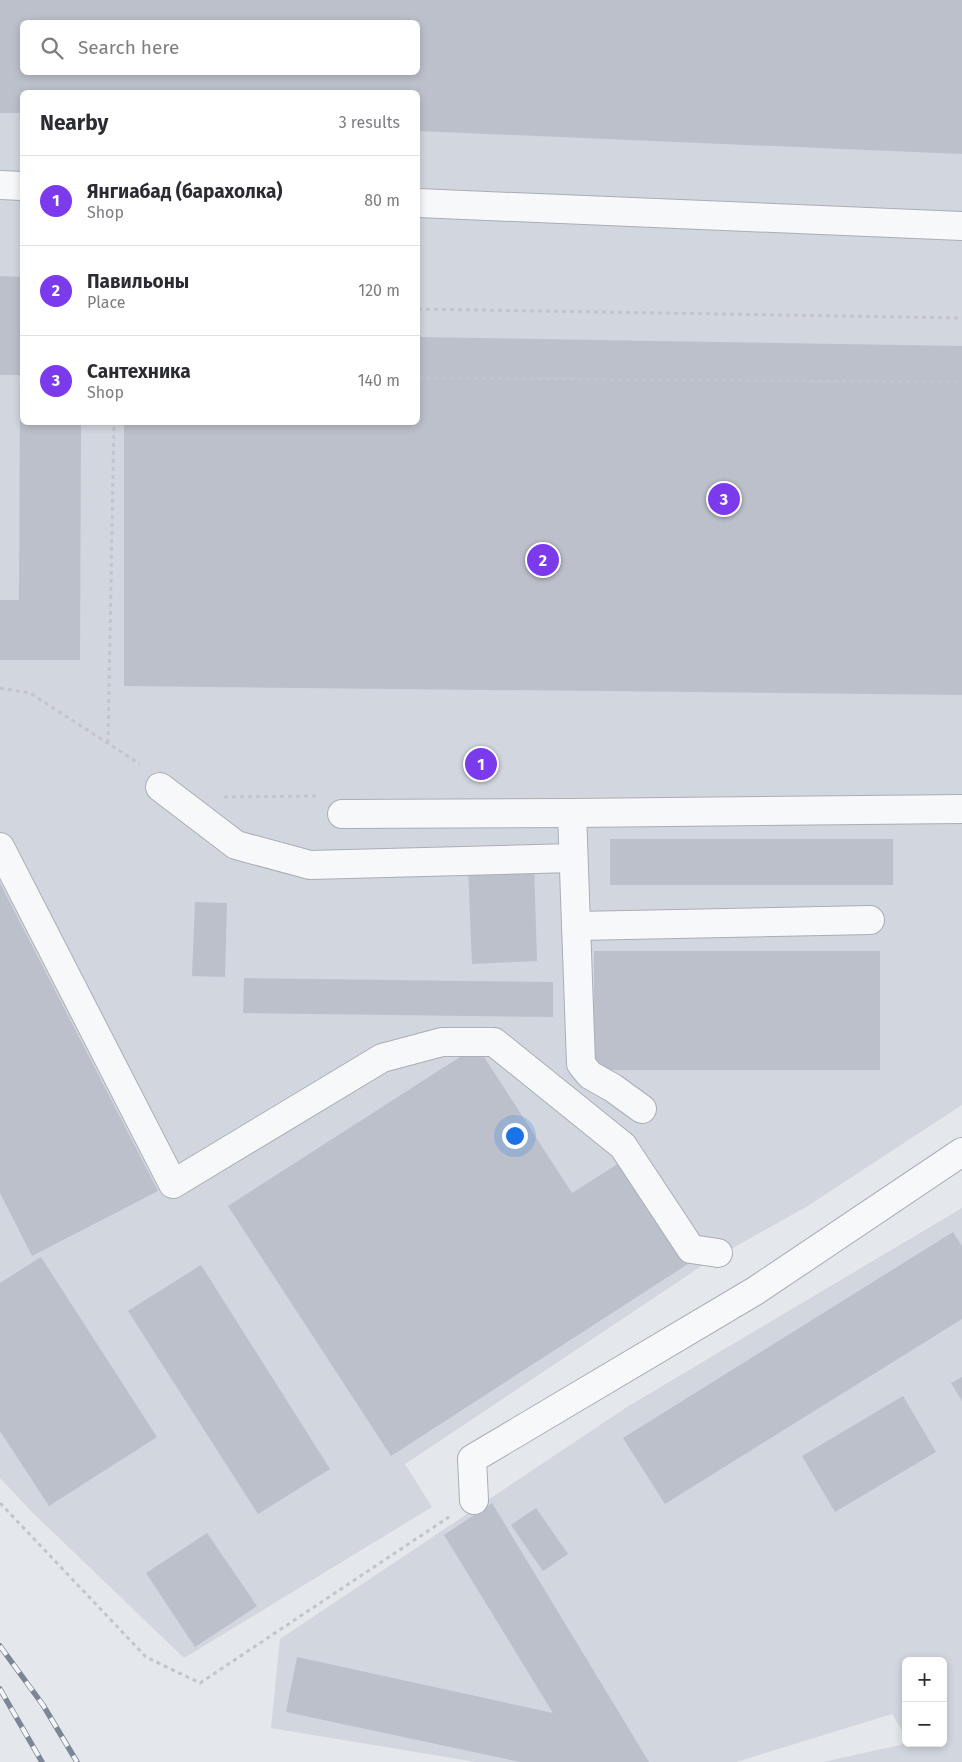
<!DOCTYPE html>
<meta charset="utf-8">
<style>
:root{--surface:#fff;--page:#f2f2f3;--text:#2b2b33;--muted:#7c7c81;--line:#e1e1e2;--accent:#7c3aed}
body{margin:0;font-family:"Fira Sans",sans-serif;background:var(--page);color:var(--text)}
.controls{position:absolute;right:15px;bottom:15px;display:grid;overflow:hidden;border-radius:8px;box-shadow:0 2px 8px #0003}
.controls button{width:45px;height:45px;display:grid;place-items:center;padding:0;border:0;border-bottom:1px solid var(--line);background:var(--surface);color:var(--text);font:25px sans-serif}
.you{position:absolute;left:514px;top:1135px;width:18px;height:18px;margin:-12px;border:4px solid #fff;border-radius:50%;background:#1a73e8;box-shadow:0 0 0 8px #1a73e833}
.badge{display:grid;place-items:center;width:32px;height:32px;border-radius:50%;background:var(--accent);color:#fff;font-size:16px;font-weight:700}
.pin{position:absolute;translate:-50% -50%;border:2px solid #fff;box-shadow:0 1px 5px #0006}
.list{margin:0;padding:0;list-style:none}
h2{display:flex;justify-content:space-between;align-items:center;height:65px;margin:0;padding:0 20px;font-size:21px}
h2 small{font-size:16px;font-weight:400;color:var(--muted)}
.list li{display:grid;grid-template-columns:32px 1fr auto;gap:15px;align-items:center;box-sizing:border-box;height:90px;padding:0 20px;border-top:1px solid var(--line)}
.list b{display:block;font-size:19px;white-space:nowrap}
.list p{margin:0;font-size:16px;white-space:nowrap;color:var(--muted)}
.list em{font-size:16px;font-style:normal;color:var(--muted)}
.icon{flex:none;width:28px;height:28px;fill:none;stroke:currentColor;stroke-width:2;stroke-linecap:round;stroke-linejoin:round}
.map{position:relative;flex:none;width:962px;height:1762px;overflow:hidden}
.search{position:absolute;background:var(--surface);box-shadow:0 2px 8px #0003;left:20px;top:20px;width:400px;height:55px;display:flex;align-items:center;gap:12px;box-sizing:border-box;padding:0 18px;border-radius:8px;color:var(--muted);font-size:19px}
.panel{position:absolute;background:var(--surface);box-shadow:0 2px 8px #0003;left:20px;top:90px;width:400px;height:335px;border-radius:8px}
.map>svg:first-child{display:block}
.built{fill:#d2d6de;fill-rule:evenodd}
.building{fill:#bbc0ca;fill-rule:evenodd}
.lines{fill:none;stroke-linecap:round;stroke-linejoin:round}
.minor-casing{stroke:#a9aeb7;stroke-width:30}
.path{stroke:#c2c5cb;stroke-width:3;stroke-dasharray:4 4;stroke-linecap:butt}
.minor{stroke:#f7f8fa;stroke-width:28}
.rail-casing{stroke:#7d8696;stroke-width:5.5}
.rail{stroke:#f4f6f9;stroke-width:4;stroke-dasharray:11;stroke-linecap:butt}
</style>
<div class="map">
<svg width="962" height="1762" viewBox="0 0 962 1762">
<rect width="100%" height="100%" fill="#e4e7ec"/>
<g class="built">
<path d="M0,0H962V1105L806,1207L706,1263L405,1464L432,1507L184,1658L32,1512L0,1478ZM22,22H418V72H22ZM22,92H418V422H22Z"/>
<polygon points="962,1208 962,1762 823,1762 909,1743 943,1743 943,1661 906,1661 906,1737 892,1714 736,1762 476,1762 271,1728 280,1639 627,1407"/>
</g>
<g class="building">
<path d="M0,0H962V154L418,131V92H22V113H0ZM22,22H418V72H22Z"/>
<polygon points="0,276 22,277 22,422 81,422 80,660 0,660 0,600 19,600 20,375 0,375"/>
<polygon points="418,337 962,346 962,695 124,686 124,422 418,422"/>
<rect x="610" y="839" width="283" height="46"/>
<polygon points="534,864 537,961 472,964 468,867"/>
<polygon points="0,883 158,1191 32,1256 0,1193"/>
<polygon points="195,902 227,903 225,977 192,976"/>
<rect x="594" y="951" width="286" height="119"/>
<polygon points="244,978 553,982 553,1017 243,1013"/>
<polygon points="477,1046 572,1193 627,1158 694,1260 391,1456 228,1206"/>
<polygon points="953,1232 962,1246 962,1319 665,1504 623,1438"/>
<polygon points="41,1257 157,1437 49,1506 0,1431 0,1283"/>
<polygon points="201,1265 330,1469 258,1514 128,1311"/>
<polygon points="962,1377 962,1401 951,1383"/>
<polygon points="903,1396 936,1452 835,1512 802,1456"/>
<polygon points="492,1503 649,1762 520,1762 286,1712 297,1657 553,1713 444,1535"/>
<polygon points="536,1508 568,1554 543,1571 511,1525"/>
<polygon points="207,1533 257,1606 195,1647 146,1573"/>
</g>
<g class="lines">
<defs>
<g id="minor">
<polyline points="0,185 22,186"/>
<polyline points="418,203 962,226"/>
<polyline points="160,787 236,845 310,865 573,858"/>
<polyline points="572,813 581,1064 590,1075 613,1088 642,1109"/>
<polyline points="342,814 572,813 962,809"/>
<polyline points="0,847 173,1184 382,1058 442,1042 494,1042 623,1146 691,1249 718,1253"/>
<polyline points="576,926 870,920"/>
<polyline points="474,1500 472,1459 755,1291 962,1152"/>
</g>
</defs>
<use href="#minor" class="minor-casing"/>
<g class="path">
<polyline points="418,309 962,318"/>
<polyline points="418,378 962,382"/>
<polyline points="0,688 30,693 140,764"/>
<polyline points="108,743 114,422"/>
<polyline points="224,797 318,796"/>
<polyline points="0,1503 146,1657 200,1683 449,1517"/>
</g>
<use href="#minor" class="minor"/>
<defs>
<g id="rail">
<polyline points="0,1646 43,1705 77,1762"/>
<polyline points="0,1689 42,1762"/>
</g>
</defs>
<use href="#rail" class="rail-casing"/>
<use href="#rail" class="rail"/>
</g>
</svg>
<div class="controls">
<button>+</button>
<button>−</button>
</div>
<div class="you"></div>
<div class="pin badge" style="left:481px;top:764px">1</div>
<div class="pin badge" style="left:543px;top:560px">2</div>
<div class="pin badge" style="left:724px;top:499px">3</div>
<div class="search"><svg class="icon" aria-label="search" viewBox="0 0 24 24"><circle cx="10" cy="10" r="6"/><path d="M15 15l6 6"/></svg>Search here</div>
<section class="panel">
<h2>Nearby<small>3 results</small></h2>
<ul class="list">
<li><span class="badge">1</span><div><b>Янгиабад (барахолка)</b><p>Shop</p></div><em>80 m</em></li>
<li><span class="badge">2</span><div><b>Павильоны</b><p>Place</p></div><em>120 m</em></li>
<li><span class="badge">3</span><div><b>Сантехника</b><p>Shop</p></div><em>140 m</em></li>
</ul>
</section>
</div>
